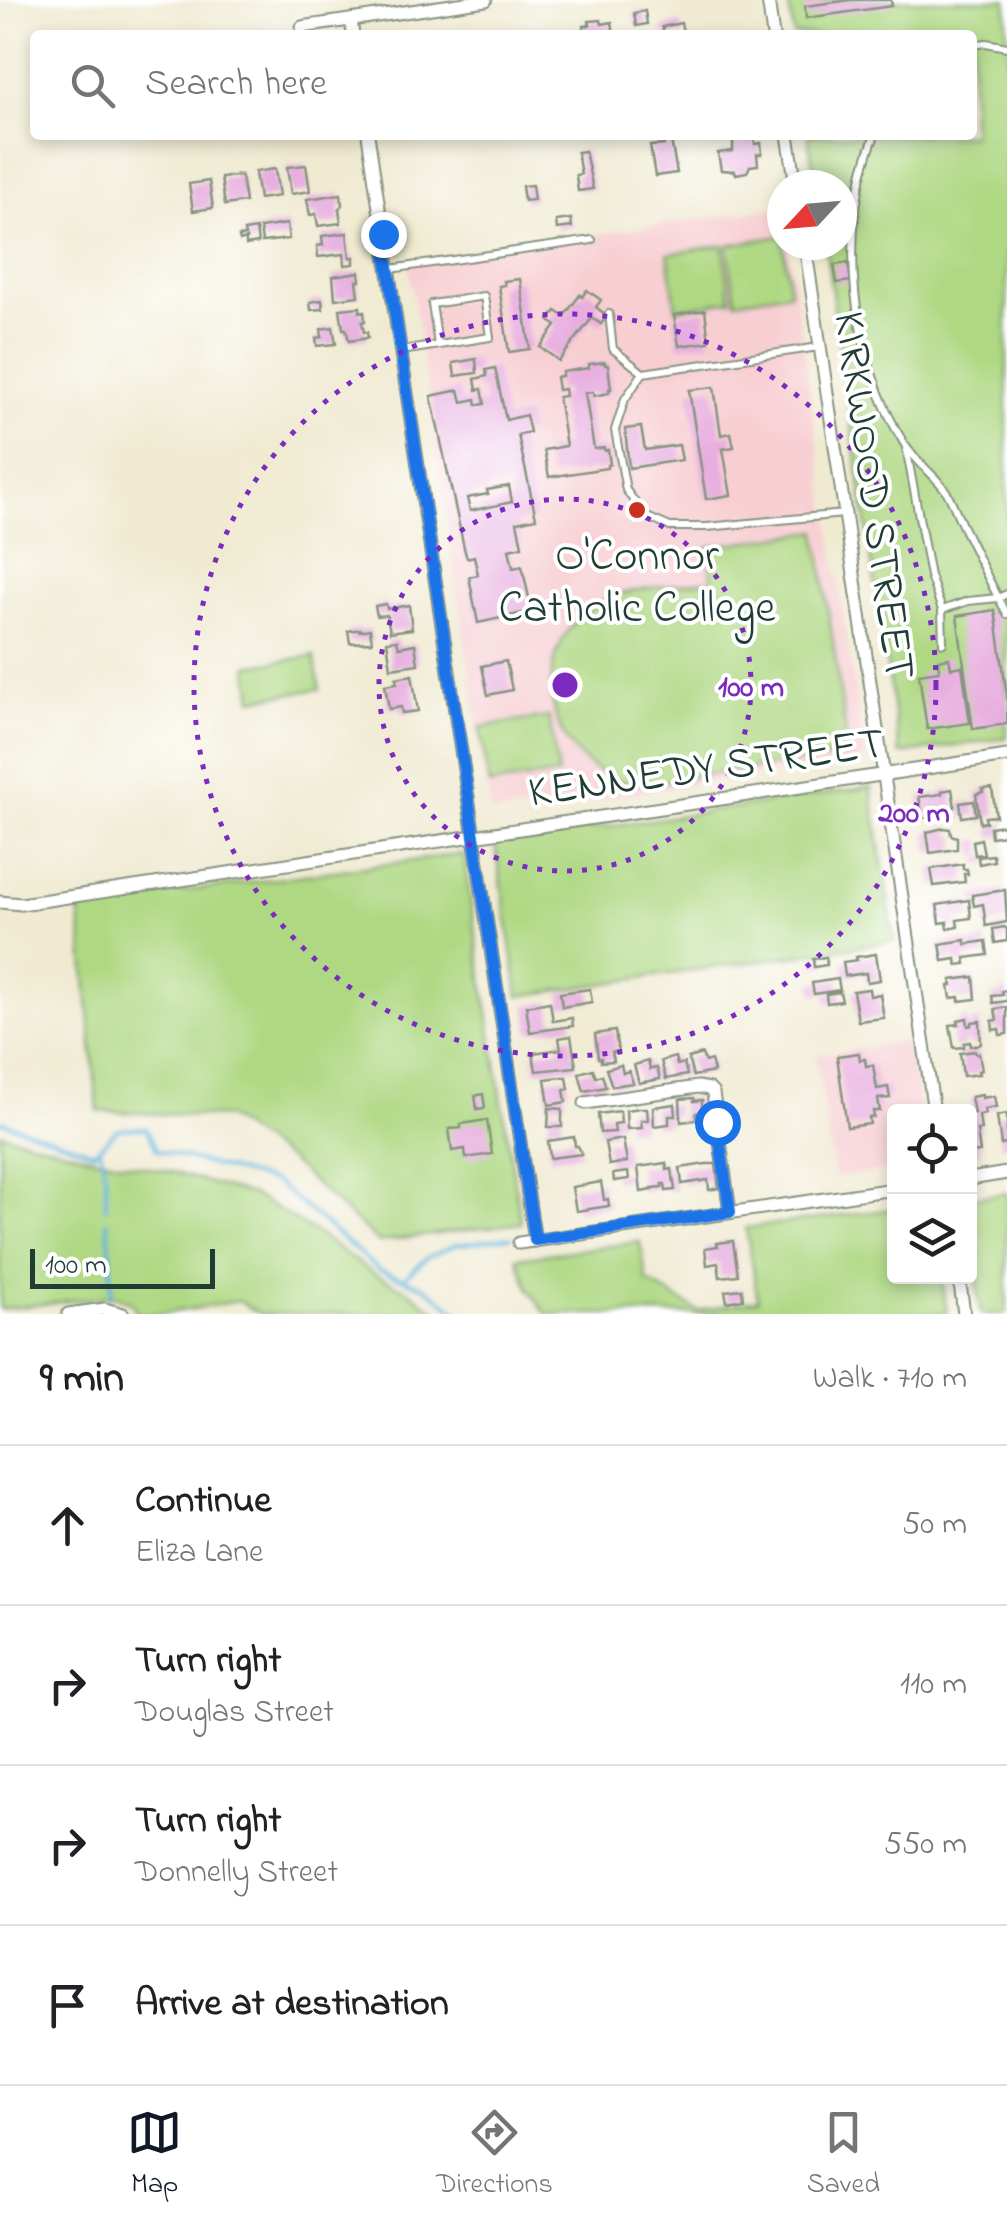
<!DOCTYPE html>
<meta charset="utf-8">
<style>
:root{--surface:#fff;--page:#f6f6f6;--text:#202124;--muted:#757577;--line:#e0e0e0;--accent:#111827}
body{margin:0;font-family:"Indie Flower",sans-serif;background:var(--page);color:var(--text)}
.controls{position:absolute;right:30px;bottom:30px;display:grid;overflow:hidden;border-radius:10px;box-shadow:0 5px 15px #0003}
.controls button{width:90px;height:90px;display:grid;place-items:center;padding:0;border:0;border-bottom:2px solid var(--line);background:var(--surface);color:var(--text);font:50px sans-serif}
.compass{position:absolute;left:767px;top:170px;width:90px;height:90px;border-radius:50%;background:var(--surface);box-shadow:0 5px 15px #0003;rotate:244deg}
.scale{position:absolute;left:30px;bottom:25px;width:185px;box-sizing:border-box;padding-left:10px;border:5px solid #1f3d34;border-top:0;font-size:28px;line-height:35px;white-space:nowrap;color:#1f3d34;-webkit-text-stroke:8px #fff;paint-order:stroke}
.stop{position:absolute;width:30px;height:30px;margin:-22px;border:8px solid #1a73e8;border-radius:50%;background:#fff}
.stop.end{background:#1a73e8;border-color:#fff;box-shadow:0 2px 10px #0008}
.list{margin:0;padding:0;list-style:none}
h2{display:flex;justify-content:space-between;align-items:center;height:130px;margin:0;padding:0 40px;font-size:42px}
h2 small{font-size:32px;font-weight:400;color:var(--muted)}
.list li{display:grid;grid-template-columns:65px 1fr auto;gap:30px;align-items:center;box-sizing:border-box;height:160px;padding:0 40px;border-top:2px solid var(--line)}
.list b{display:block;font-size:38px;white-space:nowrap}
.list p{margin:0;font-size:32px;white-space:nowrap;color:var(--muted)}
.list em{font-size:32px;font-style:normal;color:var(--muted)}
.icon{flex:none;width:55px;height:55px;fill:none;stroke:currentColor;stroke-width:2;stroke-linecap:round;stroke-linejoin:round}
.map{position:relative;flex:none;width:1007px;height:1314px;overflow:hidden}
.search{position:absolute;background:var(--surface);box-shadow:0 5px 15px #0003;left:30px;right:30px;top:30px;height:110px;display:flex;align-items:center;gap:25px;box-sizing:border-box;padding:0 35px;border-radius:10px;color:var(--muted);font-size:38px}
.sheet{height:770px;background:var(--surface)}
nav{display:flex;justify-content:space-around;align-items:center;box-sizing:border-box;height:140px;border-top:2px solid var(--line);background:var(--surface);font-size:28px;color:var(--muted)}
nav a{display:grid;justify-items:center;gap:5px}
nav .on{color:var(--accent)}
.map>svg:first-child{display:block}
.built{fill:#f7cfd3}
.green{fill:#afd883;stroke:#678a5c;stroke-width:2.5}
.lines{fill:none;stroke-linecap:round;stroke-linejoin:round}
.stream{stroke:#5eb3da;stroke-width:4}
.building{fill:#e7aedf;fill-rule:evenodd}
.lane-casing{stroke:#889482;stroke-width:10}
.street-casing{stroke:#889482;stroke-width:15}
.lane{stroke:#fff;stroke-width:6}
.street{stroke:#fff;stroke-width:11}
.route{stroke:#1a73e8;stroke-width:12}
.ring{fill:none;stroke:#7b2cbf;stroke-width:5;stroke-dasharray:5 10}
.poi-dot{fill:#c8321e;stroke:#fff;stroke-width:4}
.labels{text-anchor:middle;stroke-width:8;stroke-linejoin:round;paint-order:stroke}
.street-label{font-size:45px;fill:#1f3d34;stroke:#fff}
.poi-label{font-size:45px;fill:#1f3d34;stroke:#fff}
.centre{fill:#7b2cbf;stroke:#fff;stroke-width:5}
.ring-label{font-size:30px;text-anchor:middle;font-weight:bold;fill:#7b2cbf;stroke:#fff;stroke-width:8;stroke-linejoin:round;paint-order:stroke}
</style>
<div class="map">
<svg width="1007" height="1314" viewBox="0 0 1007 1314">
<rect width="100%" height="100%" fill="#fff"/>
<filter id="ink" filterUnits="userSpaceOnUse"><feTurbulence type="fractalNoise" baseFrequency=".01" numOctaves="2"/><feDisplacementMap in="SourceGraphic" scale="20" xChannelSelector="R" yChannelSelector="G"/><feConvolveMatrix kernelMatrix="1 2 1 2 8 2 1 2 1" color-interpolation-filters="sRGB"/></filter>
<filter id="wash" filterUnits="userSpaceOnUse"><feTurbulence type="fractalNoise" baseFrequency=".0048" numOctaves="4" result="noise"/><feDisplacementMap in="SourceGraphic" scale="40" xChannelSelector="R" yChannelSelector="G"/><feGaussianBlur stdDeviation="2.25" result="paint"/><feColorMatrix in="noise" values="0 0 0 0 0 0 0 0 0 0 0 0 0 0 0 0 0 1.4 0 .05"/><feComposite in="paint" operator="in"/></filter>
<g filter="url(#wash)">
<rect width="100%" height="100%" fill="#f0ead1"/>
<g class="built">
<polygon points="782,207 782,245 788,245 865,759 491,814 408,262"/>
<polygon points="910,1041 920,1111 894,1112 894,1169 835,1178 816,1055"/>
</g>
<g class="green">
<polygon points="788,0 1007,0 1007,738 900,754 825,245 842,245 842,185 816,185 808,135 972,135 972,35 794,35"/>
<polygon points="782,236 790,292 736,301 727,245"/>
<polygon points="723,245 731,300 676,309 668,254"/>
<path d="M817,531L849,755C799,762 748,769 697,776C673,779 645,788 622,781C543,759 526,652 593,607C624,586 676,586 712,580L708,547Z"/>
<polygon points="314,656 320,689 253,699 248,666"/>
<polygon points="549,717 558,774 489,785 480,727"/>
<polygon points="871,787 894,941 519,996 495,843"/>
<polygon points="463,854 521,1223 378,1242 289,1160 226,1117 98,1111 79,905"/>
<polygon points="0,1133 96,1158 168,1171 255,1196 319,1235 374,1274 409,1291 440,1314 260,1314 239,1301 161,1314 138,1314 131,1302 114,1296 0,1309"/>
<polygon points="1007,1193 1007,1314 981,1314 970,1232 970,1198"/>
<polygon points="894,1209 894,1276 942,1277 947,1314 546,1314 529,1289 517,1258 640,1242 647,1281 698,1311 758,1300 746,1228"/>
</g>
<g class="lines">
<g class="stream">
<polyline points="0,1121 94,1152 118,1129 146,1128 157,1150 275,1182 379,1270 425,1287 460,1314"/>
<polyline points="100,1148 106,1181 106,1208"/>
<polyline points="107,1222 111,1258 111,1295"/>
<polyline points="403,1279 428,1257 455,1245 511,1237"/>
</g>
</g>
<g id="blocks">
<g class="building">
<polygon points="850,0 891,0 892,6 806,18 805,6"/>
<polygon points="645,11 647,24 636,26 634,13"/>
<polygon points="601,20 602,24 612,22 614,35 585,35 584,26 590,25 589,21"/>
<polygon points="681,23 684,35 664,35 662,27"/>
<polygon points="670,135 677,173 655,176 650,146 664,145 662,136"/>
<polygon points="733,135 754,135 755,144 761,143 762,154 757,154 758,165 750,166 747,172 736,174 735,171 721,170 718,153 733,151"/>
<polygon points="585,151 593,189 578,191 576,175 581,174 577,152"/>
<polygon points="306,165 310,191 291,194 287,167"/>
<polygon points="275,169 279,196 259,199 255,172"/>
<polygon points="241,175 245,202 225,205 221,178"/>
<polygon points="209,181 213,208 193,211 189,184"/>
<polygon points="532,185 534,200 524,201 522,186"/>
<polygon points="341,194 342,205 339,209 341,223 318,226 316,214 310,215 307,199"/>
<polygon points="571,219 572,227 557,229 556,221"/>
<polygon points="287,224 289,239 262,242 260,228"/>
<polygon points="256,229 258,243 246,245 246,239 240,241 239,237 245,236 244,231"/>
<polygon points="347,233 350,257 354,257 354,264 345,265 344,254 318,257 317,246 323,245 322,236"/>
<polygon points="848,263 851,281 837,283 834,265"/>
<polygon points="359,272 360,281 357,281 359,296 335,299 333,276"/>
<polygon points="520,279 530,349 509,352 499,286 505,285 504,281"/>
<polygon points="587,290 601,300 596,307 607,316 601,324 592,318 559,361 540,347 556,326 549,320 556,311 564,316 580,295 582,297"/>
<polygon points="322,300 323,309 311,310 310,302"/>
<polygon points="360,307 360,312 364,311 365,321 362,322 364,332 367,332 368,338 349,341 346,329 343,329 340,309"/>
<polygon points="705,310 709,342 679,346 674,315"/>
<polygon points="333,327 336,344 317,346 316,338 322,337 321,329"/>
<polygon points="476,359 477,373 455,376 453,363"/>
<polygon points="605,362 605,365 608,365 611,389 609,389 609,393 594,396 593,392 585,393 594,449 604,448 605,451 608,450 610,464 607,465 607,468 549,477 544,450 566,446 558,397 565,396 564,389 558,390 556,377 562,376 562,372 589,368 589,364"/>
<path d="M495,368L506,420L526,415L530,432L518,435L536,518L517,522L522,546L509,549L513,568L522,566L532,611L478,623L469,577L478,575L474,556L467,558L465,552L431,396L459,390L462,402L476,399L477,405L485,404L482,389L477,390L475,379L487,376L486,370ZM509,486L512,502L470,511L467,498L488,494L487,490Z"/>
<polygon points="714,387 721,435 731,433 734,447 723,449 731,495 706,499 689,390"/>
<polygon points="641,427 645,450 679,445 682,460 629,468 625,429"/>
<polygon points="386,604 387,609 409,605 412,629 390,632 387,615 377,616 375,606"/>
<polygon points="995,610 1007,696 1007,724 973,729 957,616"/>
<polygon points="360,629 360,631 370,629 372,642 350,643 348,631"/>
<polygon points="397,640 399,647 415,644 418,664 391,668 387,641"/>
<polygon points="949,658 951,668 962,666 970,723 927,729 919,674 939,671 938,660"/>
<polygon points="506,661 512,690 488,695 482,666"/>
<polygon points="412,675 418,711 402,713 401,707 389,709 385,685 397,683 396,678"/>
<polygon points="992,788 996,816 985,817 986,822 980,823 976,794 983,792 982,789"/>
<polygon points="952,789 955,807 949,807 950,814 923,818 919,797 942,794 942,791"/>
<polygon points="974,801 976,815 962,817 960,803"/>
<polygon points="1003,825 1005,835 991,837 990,827"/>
<polygon points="944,828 950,829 951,835 957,837 957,849 930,853 927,832"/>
<polygon points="981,839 984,854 975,855 973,841"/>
<polygon points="993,855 994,861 979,864 978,857"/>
<polygon points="963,864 963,869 967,869 968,874 964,874 965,882 934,886 931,869"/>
<polygon points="1005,890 1007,922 986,926 983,904 974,906 972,895"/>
<polygon points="969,900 971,918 957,920 958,927 948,929 947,922 940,923 937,905"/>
<polygon points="1004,927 1007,929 1007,941 995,943 993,929"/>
<polygon points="965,940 966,944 986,941 988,955 965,958 966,964 957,965 956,959 943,961 940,944"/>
<polygon points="876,954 880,980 867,982 866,973 845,976 843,962 857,960 856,957"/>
<polygon points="826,957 827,965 814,967 813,959"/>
<polygon points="974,977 976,999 959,1001 959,997 951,998 949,986 952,985 951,980"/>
<polygon points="838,979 840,990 814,994 812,983"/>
<polygon points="590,989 592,1002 562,1007 560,993"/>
<polygon points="869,989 870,996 880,994 884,1018 858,1021 853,991"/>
<polygon points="1007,990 1007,1001 993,1003 992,996 1003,995 1002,991"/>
<polygon points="840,992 842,1001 827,1003 826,994"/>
<polygon points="550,1002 553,1021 572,1018 573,1026 530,1032 526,1006"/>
<polygon points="1007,1007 1007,1034 1000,1035 999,1029 993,1030 992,1021 997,1020 995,1009"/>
<polygon points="967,1018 968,1026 972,1025 972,1022 980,1021 981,1044 971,1046 970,1042 964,1043 964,1047 954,1048 950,1025 959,1024 958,1020"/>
<polygon points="615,1031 618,1052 612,1052 614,1061 601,1062 601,1058 598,1058 595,1034"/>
<polygon points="571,1036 576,1067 536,1071 533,1053 561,1049 559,1038"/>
<polygon points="975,1051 976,1054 979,1053 982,1070 978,1071 979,1074 963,1076 960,1053"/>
<polygon points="859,1053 860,1060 865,1059 866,1066 873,1065 877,1089 888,1087 890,1098 878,1099 880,1111 873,1111 874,1117 869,1118 870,1124 847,1127 837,1056"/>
<polygon points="702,1054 705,1062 711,1060 714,1072 693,1076 688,1058"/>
<polygon points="675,1057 677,1065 684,1063 687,1075 666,1079 661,1061"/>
<polygon points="648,1061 650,1069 657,1068 660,1079 639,1083 634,1065"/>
<polygon points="621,1065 623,1073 629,1071 633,1083 612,1086 606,1069"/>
<polygon points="593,1069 596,1077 602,1075 606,1087 584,1091 579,1073"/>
<polygon points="562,1077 567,1077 569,1089 564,1090 566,1102 549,1105 545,1079"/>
<polygon points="483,1094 485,1108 477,1109 475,1096"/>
<polygon points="982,1095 982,1098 994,1096 996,1107 984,1109 985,1114 979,1115 981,1130 977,1130 980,1152 970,1153 970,1114 974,1113 971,1097"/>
<polygon points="694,1098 694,1101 702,1100 702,1112 696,1113 696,1120 681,1122 680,1099"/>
<polygon points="675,1104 676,1116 669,1116 669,1124 654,1126 653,1107"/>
<polygon points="549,1108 562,1109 562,1127 548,1127"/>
<polygon points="640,1108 647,1108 648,1120 641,1120 642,1128 627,1129 626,1110"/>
<polygon points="620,1111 621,1123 614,1124 615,1132 600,1133 598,1114"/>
<polygon points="1007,1114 1007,1144 1001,1145 997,1116"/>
<polygon points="487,1120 492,1154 466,1158 465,1149 452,1151 449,1129 461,1128 461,1124"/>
<polygon points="574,1137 575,1146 578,1146 582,1154 550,1158 548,1141"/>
<polygon points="623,1139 627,1162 609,1165 605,1142"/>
<polygon points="666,1163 667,1170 672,1169 675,1190 666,1191 665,1184 662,1184 662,1187 652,1188 653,1190 641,1192 638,1167"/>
<polygon points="706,1164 716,1164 719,1188 709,1190 708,1180 682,1184 680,1168"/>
<polygon points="628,1172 629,1179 614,1181 613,1174"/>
<polygon points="601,1182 604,1200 608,1199 609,1206 576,1211 572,1187"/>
<polygon points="733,1241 738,1275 720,1277 718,1263 707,1265 705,1248 718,1246 717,1243"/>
<polygon points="742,1289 743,1299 727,1302 725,1291"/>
</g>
</g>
</g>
<g filter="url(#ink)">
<use href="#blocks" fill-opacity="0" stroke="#889482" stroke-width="2.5"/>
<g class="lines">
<defs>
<g id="lane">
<polyline points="972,45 986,43 1007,47"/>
<path d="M875,135C836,229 851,359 905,445C916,462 934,474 946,491C952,501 957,514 962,525C977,555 991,585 1007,614"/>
<polyline points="390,269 592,240"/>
<polyline points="609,314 613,349 643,373"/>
<polyline points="819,347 643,373 625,399 615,430 626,490 645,516 670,527 707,527 844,514"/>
<polyline points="401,351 490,337 484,296 432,304 438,345"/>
<polyline points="906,447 930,576 942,610 968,601 998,598 1007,594"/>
<polyline points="942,610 943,643"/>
</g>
<g id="street">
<polyline points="768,0 773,35"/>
<polyline points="351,20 353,35"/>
<polyline points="302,27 486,0"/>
<polyline points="368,135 535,1241"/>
<polyline points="788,135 796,185"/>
<polyline points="805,245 934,1112"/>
<polyline points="0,902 21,904 1007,756"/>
<polyline points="585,1103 698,1087 709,1089 713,1093 730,1212"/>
<polyline points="970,1179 1007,1173"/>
<polyline points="519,1243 894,1189"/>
<polyline points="959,1276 964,1314"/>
<polyline points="68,1314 105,1309 123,1314"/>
</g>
</defs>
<use href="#lane" class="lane-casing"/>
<use href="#street" class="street-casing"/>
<use href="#lane" class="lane"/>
<use href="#street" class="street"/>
</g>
</g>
<g class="lines" filter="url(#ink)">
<polyline class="route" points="383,234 535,1240 730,1212 717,1122"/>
</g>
<g class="ring">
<circle cx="565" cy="685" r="186"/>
<circle cx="565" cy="685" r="371"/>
</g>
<circle class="poi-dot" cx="637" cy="510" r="10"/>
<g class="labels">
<g class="street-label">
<text transform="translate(877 495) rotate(82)" y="16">KIRKWOOD STREET</text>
<text transform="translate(706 765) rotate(-8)" y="16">KENNEDY STREET</text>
</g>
<g class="poi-label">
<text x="637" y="569">O'Connor<tspan x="637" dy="52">Catholic College</tspan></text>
</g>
</g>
<circle cx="565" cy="685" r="15" class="centre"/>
<g class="ring-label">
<text x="751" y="696">100 m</text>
<text x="914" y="822">200 m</text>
</g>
</svg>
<div class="controls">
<button><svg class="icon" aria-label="locate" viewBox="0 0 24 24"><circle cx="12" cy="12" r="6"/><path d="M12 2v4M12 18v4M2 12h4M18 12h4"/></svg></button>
<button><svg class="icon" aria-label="layers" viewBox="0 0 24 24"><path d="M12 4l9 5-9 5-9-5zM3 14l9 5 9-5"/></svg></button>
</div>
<svg class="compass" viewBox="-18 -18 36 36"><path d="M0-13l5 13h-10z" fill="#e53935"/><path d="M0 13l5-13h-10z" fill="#757577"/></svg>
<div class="scale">100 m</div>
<div class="stop" style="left:717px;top:1122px"></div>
<div class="stop end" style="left:383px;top:234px"></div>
<div class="search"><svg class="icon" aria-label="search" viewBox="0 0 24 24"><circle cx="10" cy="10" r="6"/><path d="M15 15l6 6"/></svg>Search here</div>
</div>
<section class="sheet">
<h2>9 min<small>Walk · 710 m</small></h2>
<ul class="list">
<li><svg class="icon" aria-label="ahead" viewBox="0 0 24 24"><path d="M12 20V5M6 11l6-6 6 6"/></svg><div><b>Continue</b><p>Eliza Lane</p></div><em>50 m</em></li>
<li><svg class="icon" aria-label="right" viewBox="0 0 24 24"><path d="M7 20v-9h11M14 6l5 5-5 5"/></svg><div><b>Turn right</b><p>Douglas Street</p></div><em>110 m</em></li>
<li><svg class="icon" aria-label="right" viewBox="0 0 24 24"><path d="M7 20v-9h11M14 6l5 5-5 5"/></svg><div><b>Turn right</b><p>Donnelly Street</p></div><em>550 m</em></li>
<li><svg class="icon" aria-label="arrive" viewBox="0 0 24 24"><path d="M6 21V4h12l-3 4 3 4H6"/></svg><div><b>Arrive at destination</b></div></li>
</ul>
</section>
<nav>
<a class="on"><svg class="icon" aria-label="map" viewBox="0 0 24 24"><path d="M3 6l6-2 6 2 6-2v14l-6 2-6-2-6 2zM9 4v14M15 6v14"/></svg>Map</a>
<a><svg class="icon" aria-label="directions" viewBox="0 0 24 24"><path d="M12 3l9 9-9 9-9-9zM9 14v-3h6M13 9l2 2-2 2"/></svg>Directions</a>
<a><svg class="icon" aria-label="saved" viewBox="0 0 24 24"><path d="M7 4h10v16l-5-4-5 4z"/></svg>Saved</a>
</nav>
